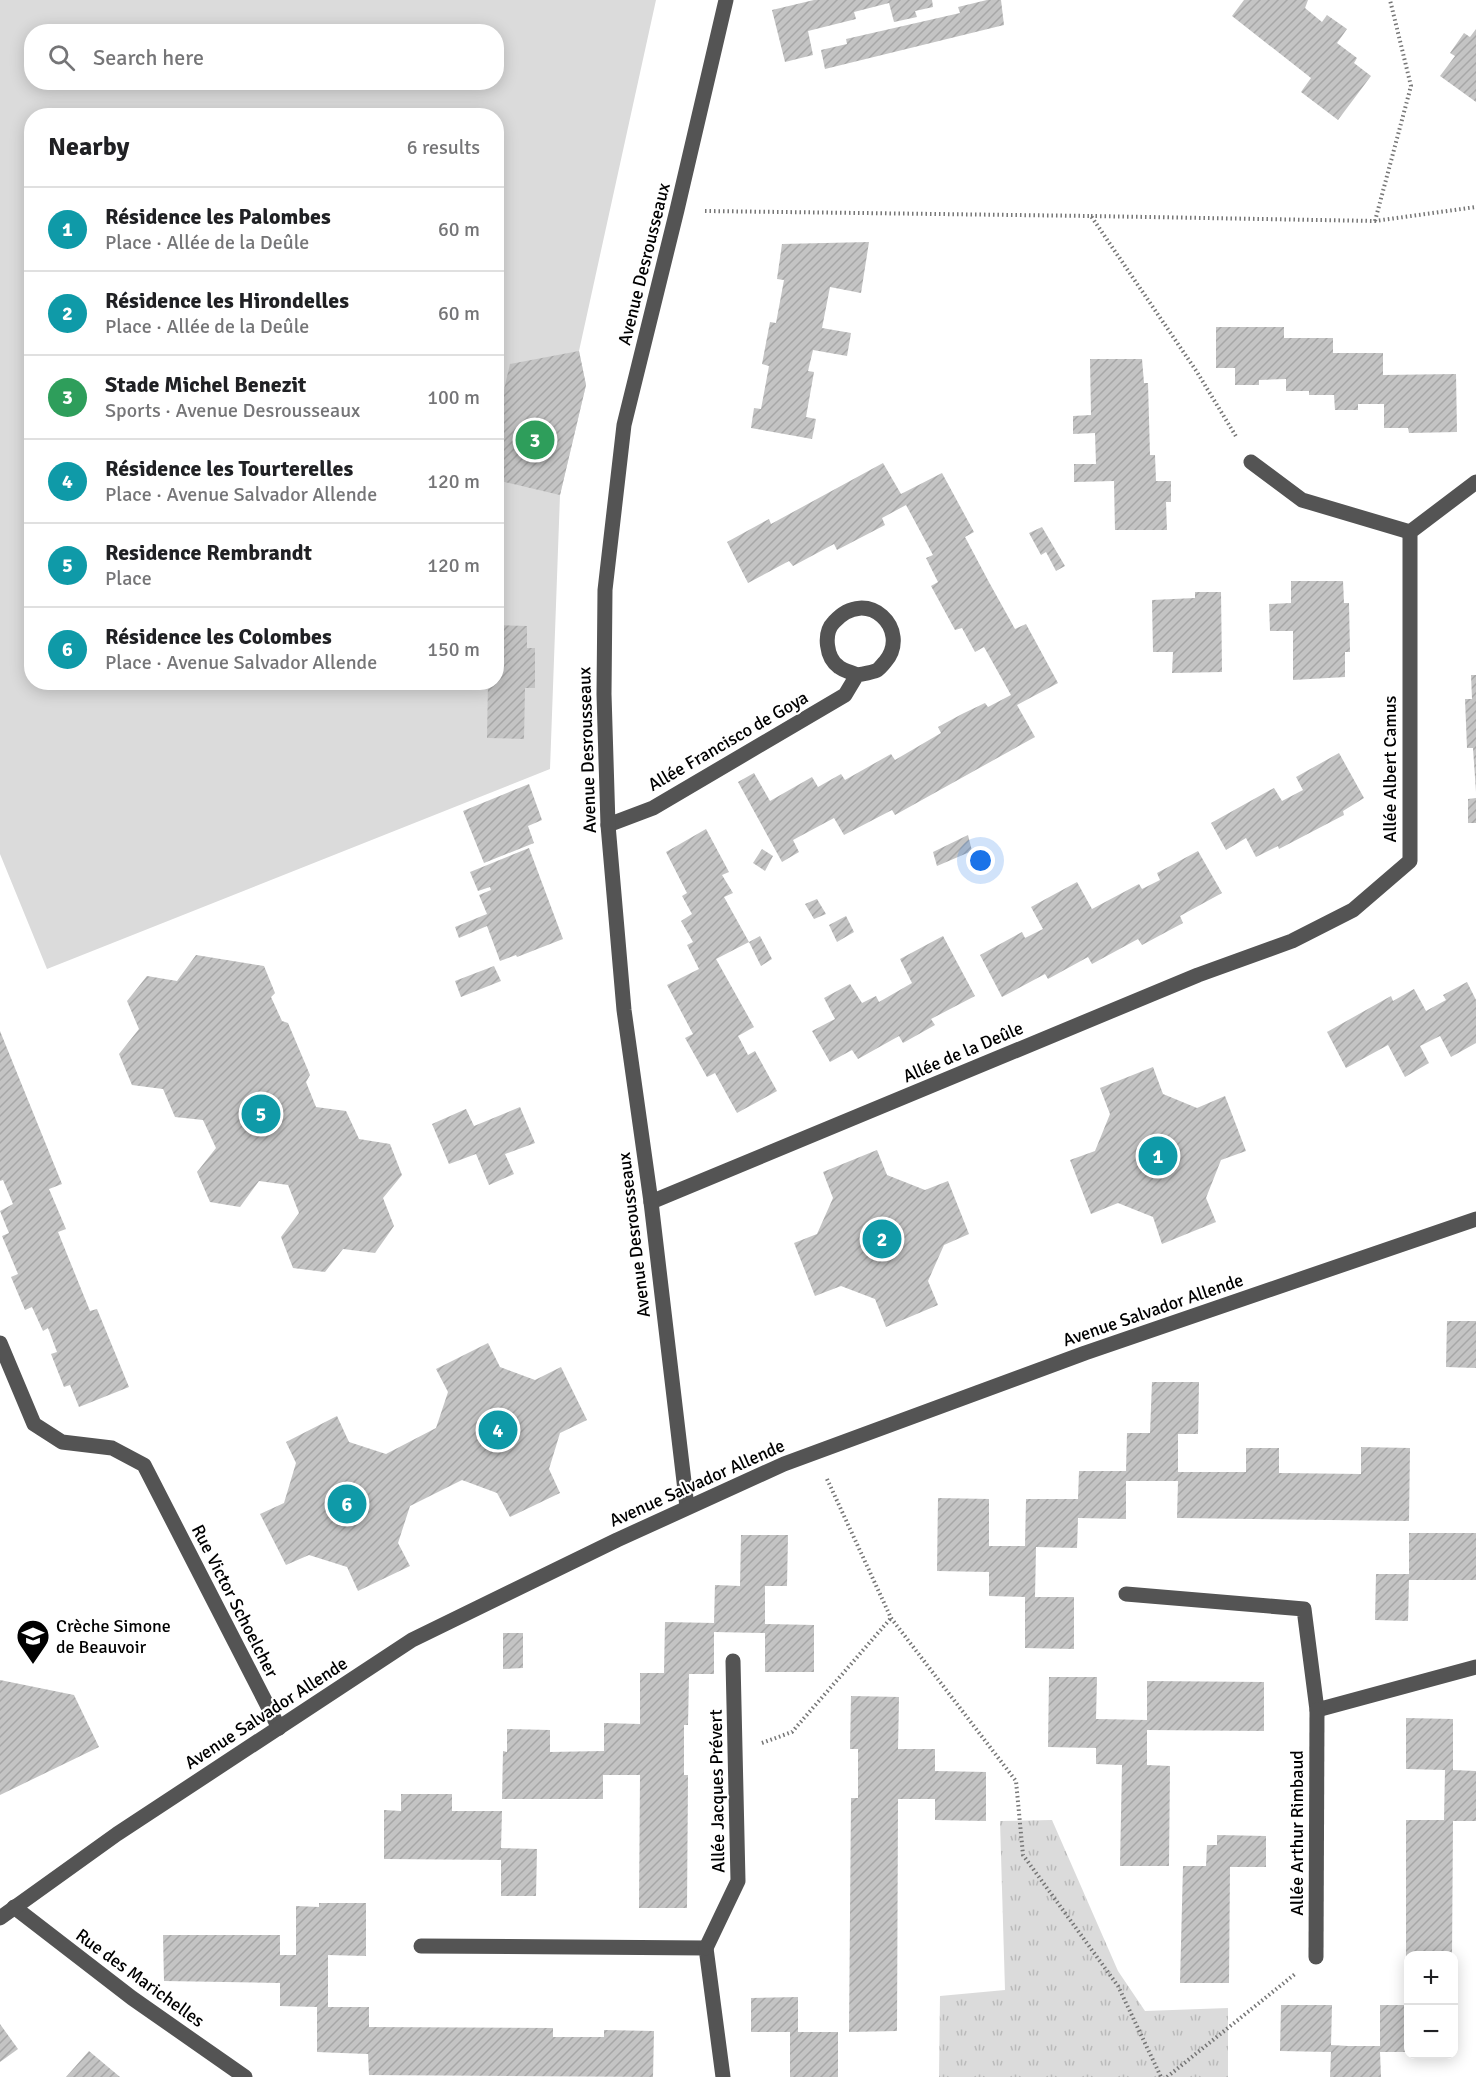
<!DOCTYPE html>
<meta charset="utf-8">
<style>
:root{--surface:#fff;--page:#f6f6f6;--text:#202124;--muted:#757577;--line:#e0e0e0;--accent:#b45309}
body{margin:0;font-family:Signika,sans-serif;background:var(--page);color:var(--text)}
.controls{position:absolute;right:18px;bottom:18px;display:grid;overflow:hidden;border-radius:12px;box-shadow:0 3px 15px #0003}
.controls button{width:54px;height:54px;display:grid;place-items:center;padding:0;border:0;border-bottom:2px solid var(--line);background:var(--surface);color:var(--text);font:30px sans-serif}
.you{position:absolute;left:981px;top:861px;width:21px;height:21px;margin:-15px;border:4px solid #fff;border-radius:50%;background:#1a73e8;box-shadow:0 0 0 9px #1a73e833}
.badge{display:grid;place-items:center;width:39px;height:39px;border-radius:50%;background:var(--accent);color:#fff;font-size:20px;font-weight:700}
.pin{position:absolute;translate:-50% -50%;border:3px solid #fff;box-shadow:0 2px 6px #0006}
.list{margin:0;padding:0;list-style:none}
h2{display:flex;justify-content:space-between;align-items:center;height:78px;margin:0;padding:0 24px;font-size:26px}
h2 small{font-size:20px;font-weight:400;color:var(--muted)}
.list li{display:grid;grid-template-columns:39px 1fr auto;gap:18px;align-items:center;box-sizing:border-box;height:84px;padding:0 24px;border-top:2px solid var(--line)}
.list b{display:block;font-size:22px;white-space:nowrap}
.list p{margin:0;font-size:20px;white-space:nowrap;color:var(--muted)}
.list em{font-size:20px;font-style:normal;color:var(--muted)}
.icon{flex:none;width:33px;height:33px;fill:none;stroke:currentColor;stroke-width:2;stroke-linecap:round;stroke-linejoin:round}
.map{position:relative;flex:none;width:1476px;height:2077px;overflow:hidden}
.search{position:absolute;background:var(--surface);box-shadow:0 3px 15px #0003;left:24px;top:24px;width:480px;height:66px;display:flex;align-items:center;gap:15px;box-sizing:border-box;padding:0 21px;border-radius:24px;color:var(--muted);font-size:22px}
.panel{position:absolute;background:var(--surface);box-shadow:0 3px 15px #0003;left:24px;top:108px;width:480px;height:582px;border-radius:24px}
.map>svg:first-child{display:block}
.grass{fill:url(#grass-tufts)}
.garden{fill:#dbdbdb;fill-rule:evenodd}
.building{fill:url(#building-hatch)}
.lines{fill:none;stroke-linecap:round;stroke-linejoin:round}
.path{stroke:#767676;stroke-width:4;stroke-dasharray:1.5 3;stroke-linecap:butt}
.minor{stroke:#545454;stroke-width:15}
.labels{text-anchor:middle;stroke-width:4.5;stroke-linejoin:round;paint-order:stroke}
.street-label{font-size:18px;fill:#000;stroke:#fff}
.poi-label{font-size:18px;fill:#000;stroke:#fff;text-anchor:start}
</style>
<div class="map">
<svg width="1476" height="2077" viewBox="0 0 1476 2077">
<defs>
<pattern id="grass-tufts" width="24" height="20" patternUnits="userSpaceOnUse" patternTransform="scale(1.5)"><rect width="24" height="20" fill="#dbdbdb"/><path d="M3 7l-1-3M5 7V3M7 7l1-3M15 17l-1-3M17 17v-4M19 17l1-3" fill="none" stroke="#bababa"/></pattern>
<pattern id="building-hatch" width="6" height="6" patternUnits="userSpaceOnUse" patternTransform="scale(1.5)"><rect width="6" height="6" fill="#c4c4c4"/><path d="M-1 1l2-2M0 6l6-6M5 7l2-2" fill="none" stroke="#a7a7a7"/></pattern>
</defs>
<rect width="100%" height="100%" fill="#fff"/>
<polygon class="grass" points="1052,1820 1118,1971 1145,2011 1228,2008 1228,2077 939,2077 940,1996 1005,1990 1000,1821"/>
<path class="garden" d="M0,0H656L579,351L586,385L560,495L550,769L47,969L0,854ZM32,32H496V82H32ZM32,116H496V682H32Z"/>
<g class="building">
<polygon points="814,0 932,0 933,7 915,11 917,17 894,22 889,3 854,12 856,19 808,31 813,55 785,62 772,10"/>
<polygon points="987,0 1001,0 1004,25 825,69 821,50 847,44 846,39 960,13 958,7"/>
<polygon points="1244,0 1308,0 1305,8 1322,22 1327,15 1347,29 1337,43 1357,58 1354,63 1371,76 1338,120 1301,92 1311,78 1232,16"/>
<polygon points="1476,29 1476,102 1440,76 1455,56 1450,53 1464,33 1470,37"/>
<polygon points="869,242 861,293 830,287 822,328 851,333 847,356 813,350 808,371 814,372 806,417 816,419 812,439 751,428 754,408 761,409 769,366 762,364 770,322 776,323 784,280 777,279 782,244"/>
<polygon points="1216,327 1284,327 1284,338 1333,338 1333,353 1383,353 1383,375 1456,374 1457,432 1409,433 1408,428 1384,428 1384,404 1358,404 1358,410 1335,410 1334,395 1309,395 1309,391 1286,391 1286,379 1259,380 1259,385 1235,385 1235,368 1216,368"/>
<polygon points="579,351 586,385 560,495 496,480 496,424 510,364"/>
<polygon points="1090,359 1142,359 1144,383 1148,383 1150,455 1155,455 1156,481 1171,481 1171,502 1166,502 1167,530 1115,530 1114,481 1074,482 1074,464 1096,464 1095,433 1073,434 1073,416 1091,415"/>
<polygon points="883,463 901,494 942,473 974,532 965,537 990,584 1015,629 1026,624 1058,683 1017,705 1035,737 895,815 892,810 844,835 834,818 793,840 799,852 782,862 738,782 754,773 770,801 812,777 818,787 841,774 845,780 891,754 895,760 941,733 938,727 962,714 985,703 988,707 1011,695 984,647 975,652 962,628 955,630 931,586 938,582 926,558 933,555 906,505 882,518 885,525 837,550 834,544 793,566 789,561 748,583 727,542 769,519 771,524"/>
<polygon points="1042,527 1065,566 1056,571 1046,552 1041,555 1029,533"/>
<polygon points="1291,581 1343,581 1344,603 1349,603 1350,652 1345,652 1345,677 1293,680 1293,631 1270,631 1269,604 1291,603"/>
<polygon points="1195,592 1221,592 1222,672 1172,673 1173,652 1153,652 1152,600 1195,598"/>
<polygon points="496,625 527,626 527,648 535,648 535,688 525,688 524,739 487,738 488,682 496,682"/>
<polygon points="1471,675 1476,675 1476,792 1473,748 1467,748 1465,699 1472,699"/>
<polygon points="1339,753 1364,798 1343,811 1344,815 1279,849 1278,846 1256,857 1246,838 1226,850 1211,823 1274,788 1282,801 1303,790 1296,777"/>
<polygon points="529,784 542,820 528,826 534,843 484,863 463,811"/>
<polygon points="1476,798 1476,823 1468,823 1468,799"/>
<polygon points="706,829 729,872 722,875 733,893 724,897 749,942 716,959 754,1027 738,1036 748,1055 755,1051 777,1091 737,1113 715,1073 707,1077 685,1038 693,1034 667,985 699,969 687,945 693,942 681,921 692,914 682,896 687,893 666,852"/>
<polygon points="968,835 972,851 937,866 933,852"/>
<polygon points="529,848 563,939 517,957 516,955 500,961 487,926 459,938 455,927 487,914 479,895 491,890 490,887 478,891 470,872"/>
<polygon points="762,849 773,856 765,871 753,863"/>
<polygon points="1198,851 1222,893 1180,916 1183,923 1142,945 1138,939 1092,964 1088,957 1048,979 1045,974 1002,997 980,955 1022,932 1025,938 1043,929 1031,907 1077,882 1092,909 1139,884 1142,889 1160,880 1157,873"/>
<polygon points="817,899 826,914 814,919 805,904"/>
<polygon points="846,916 854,932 837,942 829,925"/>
<polygon points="760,936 772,959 761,966 749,942"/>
<polygon points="943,936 975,996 931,1019 935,1025 903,1043 899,1036 858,1059 852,1050 830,1062 812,1031 835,1019 824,998 850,984 862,1003 876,996 879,1002 912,983 900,959"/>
<polygon points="196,955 264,966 275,993 271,997 282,1021 288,1023 310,1075 306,1082 316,1107 346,1111 359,1139 390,1144 402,1175 383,1198 394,1226 375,1253 343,1249 325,1272 293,1268 281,1237 299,1213 288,1185 259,1181 240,1207 210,1202 197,1172 216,1148 203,1120 175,1117 163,1089 132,1085 119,1054 139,1029 127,1001 147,976 177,981"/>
<polygon points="494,966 501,981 461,997 455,981"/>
<polygon points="1467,982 1476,1000 1476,1043 1451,1057 1440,1036 1420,1046 1429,1063 1405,1077 1388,1045 1346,1068 1327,1032 1391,996 1393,1001 1414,989 1426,1011 1446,1000 1443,995"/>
<polygon points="0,1031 62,1184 49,1189 66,1229 58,1232 90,1311 97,1309 129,1387 79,1407 70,1385 64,1387 51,1354 57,1352 48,1328 43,1331 32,1307 25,1310 11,1277 18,1274 2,1236 9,1233 0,1211 13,1204 3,1180 0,1181"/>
<polygon points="1153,1067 1163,1094 1197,1108 1225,1096 1246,1151 1221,1160 1206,1198 1216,1222 1162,1244 1153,1217 1118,1203 1091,1214 1070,1160 1095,1151 1110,1114 1100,1088"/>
<polygon points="520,1107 535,1143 505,1154 514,1174 489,1185 476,1154 449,1164 432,1124 466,1109 474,1126"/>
<polygon points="877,1150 887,1175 925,1190 948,1181 969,1234 944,1245 928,1281 938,1305 886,1327 875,1299 841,1286 815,1296 794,1243 817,1234 833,1198 823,1172"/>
<polygon points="1447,1321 1476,1321 1476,1368 1446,1367"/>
<polygon points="488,1343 500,1367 535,1380 561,1367 587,1420 560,1433 549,1469 560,1493 510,1517 497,1493 462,1480 410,1506 398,1543 410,1566 358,1591 347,1567 309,1555 286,1565 260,1514 284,1503 296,1463 286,1442 337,1416 349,1442 386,1454 436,1428 448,1392 436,1369"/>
<polygon points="1152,1382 1199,1382 1198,1434 1178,1434 1178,1472 1246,1472 1246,1448 1279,1448 1279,1473 1361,1474 1361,1447 1410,1448 1409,1521 1177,1518 1178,1481 1126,1481 1126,1519 1078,1518 1077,1548 1036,1547 1035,1597 1074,1597 1074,1649 1025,1648 1025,1597 989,1596 989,1572 937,1571 938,1498 989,1499 989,1546 1025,1546 1026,1499 1078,1499 1079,1471 1126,1471 1127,1433 1150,1433"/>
<polygon points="1409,1533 1476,1533 1476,1580 1409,1580 1408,1621 1375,1620 1376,1574 1409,1574"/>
<polygon points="741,1535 788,1535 787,1586 765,1586 765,1624 814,1625 814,1672 765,1672 765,1633 714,1632 714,1674 689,1674 688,1725 684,1725 684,1775 688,1775 687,1908 639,1908 640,1775 603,1775 603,1799 502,1799 503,1751 507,1752 507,1729 550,1730 550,1752 604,1751 604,1723 640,1724 640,1673 664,1673 665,1622 714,1623 715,1585 740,1586"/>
<polygon points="503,1633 523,1633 523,1668 503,1669"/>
<polygon points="1049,1677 1097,1677 1096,1719 1147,1720 1147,1681 1264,1682 1264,1731 1147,1730 1147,1765 1170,1766 1169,1866 1120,1866 1122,1765 1096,1764 1096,1748 1048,1747"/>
<polygon points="0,1680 74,1695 99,1747 0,1795"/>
<polygon points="851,1696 899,1697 898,1749 935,1749 935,1771 986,1772 986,1821 935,1820 935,1799 898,1799 897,2031 849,2032 851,1798 858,1798 858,1749 850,1749"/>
<polygon points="1406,1718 1453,1719 1453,1770 1476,1771 1476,1821 1453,1821 1452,1956 1408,1956 1408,2052 1380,2052 1381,2077 1330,2077 1331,2052 1280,2051 1281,2005 1332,2005 1331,2045 1348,2046 1380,2046 1380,2005 1406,2005 1406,1820 1444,1820 1445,1770 1406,1769"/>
<polygon points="401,1794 452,1794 452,1811 502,1811 501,1848 537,1849 536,1896 501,1896 501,1860 384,1859 384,1810 401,1811"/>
<polygon points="1217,1835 1266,1836 1266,1867 1230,1867 1229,1983 1180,1983 1183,1866 1206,1866 1207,1845 1217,1845"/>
<polygon points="319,1903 366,1903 366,1956 328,1955 328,2007 369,2007 369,2027 553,2028 553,2037 604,2037 604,2030 654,2031 653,2077 369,2075 368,2054 317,2052 317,2007 280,2006 280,1983 164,1981 163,1935 280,1935 280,1955 296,1955 296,1906 319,1907"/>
<polygon points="798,1997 798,2032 838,2032 838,2077 790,2077 790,2032 751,2032 751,1998"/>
<polygon points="0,2024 18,2049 0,2062"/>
<polygon points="89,2051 120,2077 66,2077"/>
</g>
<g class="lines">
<g class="path">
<polyline points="705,211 1091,216 1197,372 1237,438"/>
<polyline points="1091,216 1375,221 1476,207"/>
<polyline points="1375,221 1411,86 1390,0"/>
<polyline points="827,1479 891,1618 1016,1781 1023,1855 1118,1986 1161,2077"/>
<polyline points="762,1743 792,1732 891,1618"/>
<polyline points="1167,2077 1295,1974"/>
</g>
<g class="minor">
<polyline points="1251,462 1302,500 1410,532"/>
<path d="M608,825L653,808L845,695L857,675C863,674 869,673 875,671C879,670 882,665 885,662C912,630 867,585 834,622C823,633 826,658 839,667C844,671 851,672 857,675"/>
<polyline points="651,1202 1198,975 1292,941 1353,910 1410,861 1410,532 1476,482"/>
<polyline points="0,1343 34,1424 62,1442 112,1448 144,1465 279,1728"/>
<polyline points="687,1507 651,1202 624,1010 608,825 604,694 605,590 624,425 677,210 726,0"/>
<polyline points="1126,1594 1304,1609 1317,1710 1476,1667"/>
<polyline points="14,1907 132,1998 245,2077"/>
<polyline points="0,1918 117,1834 412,1640 617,1540 784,1464 1085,1353 1476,1219"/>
<polyline points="421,1946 706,1948 723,2077"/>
<polyline points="706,1948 738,1881 733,1661"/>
<polyline points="1316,1957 1317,1710"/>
</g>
</g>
<defs>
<symbol id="school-pin" viewBox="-11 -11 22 30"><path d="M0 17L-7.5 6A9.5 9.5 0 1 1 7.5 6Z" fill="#000" stroke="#fff"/><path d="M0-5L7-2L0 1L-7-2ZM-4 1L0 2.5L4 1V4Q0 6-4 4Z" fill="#fff"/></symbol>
</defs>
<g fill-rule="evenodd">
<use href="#school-pin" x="14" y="1617" width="38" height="52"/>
</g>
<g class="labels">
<g class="street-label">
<text transform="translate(644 264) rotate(-76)" y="6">Avenue Desrousseaux</text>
<text transform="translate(728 741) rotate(-30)" y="6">Allée Francisco de Goya</text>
<text transform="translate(587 750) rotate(-92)" y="6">Avenue Desrousseaux</text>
<text transform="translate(1390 769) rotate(-90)" y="6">Allée Albert Camus</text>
<text transform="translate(963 1052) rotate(-23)" y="6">Allée de la Deûle</text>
<text transform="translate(634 1235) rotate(-97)" y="6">Avenue Desrousseaux</text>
<text transform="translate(1153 1310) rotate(-19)" y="6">Avenue Salvador Allende</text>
<text transform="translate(697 1483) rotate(-24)" y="6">Avenue Salvador Allende</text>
<text transform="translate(235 1601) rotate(63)" y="6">Rue Victor Schoelcher</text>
<text transform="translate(266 1713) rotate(-33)" y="6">Avenue Salvador Allende</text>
<text transform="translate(717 1791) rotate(-91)" y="6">Allée Jacques Prévert</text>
<text transform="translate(1297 1833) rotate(-90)" y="6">Allée Arthur Rimbaud</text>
<text transform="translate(140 1978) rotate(36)" y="6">Rue des Marichelles</text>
</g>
<g class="poi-label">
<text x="56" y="1632">Crèche Simone<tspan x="56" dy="21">de Beauvoir</tspan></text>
</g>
</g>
</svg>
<div class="controls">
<button>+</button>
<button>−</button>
</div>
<div class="you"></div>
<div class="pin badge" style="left:1158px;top:1156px;background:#0f9aa8">1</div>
<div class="pin badge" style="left:882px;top:1239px;background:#0f9aa8">2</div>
<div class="pin badge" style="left:535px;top:440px;background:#2e9e5b">3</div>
<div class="pin badge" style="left:498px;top:1430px;background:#0f9aa8">4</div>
<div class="pin badge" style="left:261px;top:1114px;background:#0f9aa8">5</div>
<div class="pin badge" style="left:347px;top:1504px;background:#0f9aa8">6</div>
<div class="search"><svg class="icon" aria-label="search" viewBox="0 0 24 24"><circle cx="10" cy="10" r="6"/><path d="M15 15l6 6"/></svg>Search here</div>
<section class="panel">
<h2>Nearby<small>6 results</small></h2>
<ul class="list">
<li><span class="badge" style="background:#0f9aa8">1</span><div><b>Résidence les Palombes</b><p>Place · Allée de la Deûle</p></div><em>60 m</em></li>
<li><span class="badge" style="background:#0f9aa8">2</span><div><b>Résidence les Hirondelles</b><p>Place · Allée de la Deûle</p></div><em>60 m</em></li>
<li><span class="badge" style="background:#2e9e5b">3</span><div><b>Stade Michel Benezit</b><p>Sports · Avenue Desrousseaux</p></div><em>100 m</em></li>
<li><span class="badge" style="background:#0f9aa8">4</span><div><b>Résidence les Tourterelles</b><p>Place · Avenue Salvador Allende</p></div><em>120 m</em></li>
<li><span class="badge" style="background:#0f9aa8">5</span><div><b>Residence Rembrandt</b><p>Place</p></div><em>120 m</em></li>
<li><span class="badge" style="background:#0f9aa8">6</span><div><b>Résidence les Colombes</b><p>Place · Avenue Salvador Allende</p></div><em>150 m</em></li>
</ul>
</section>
</div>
